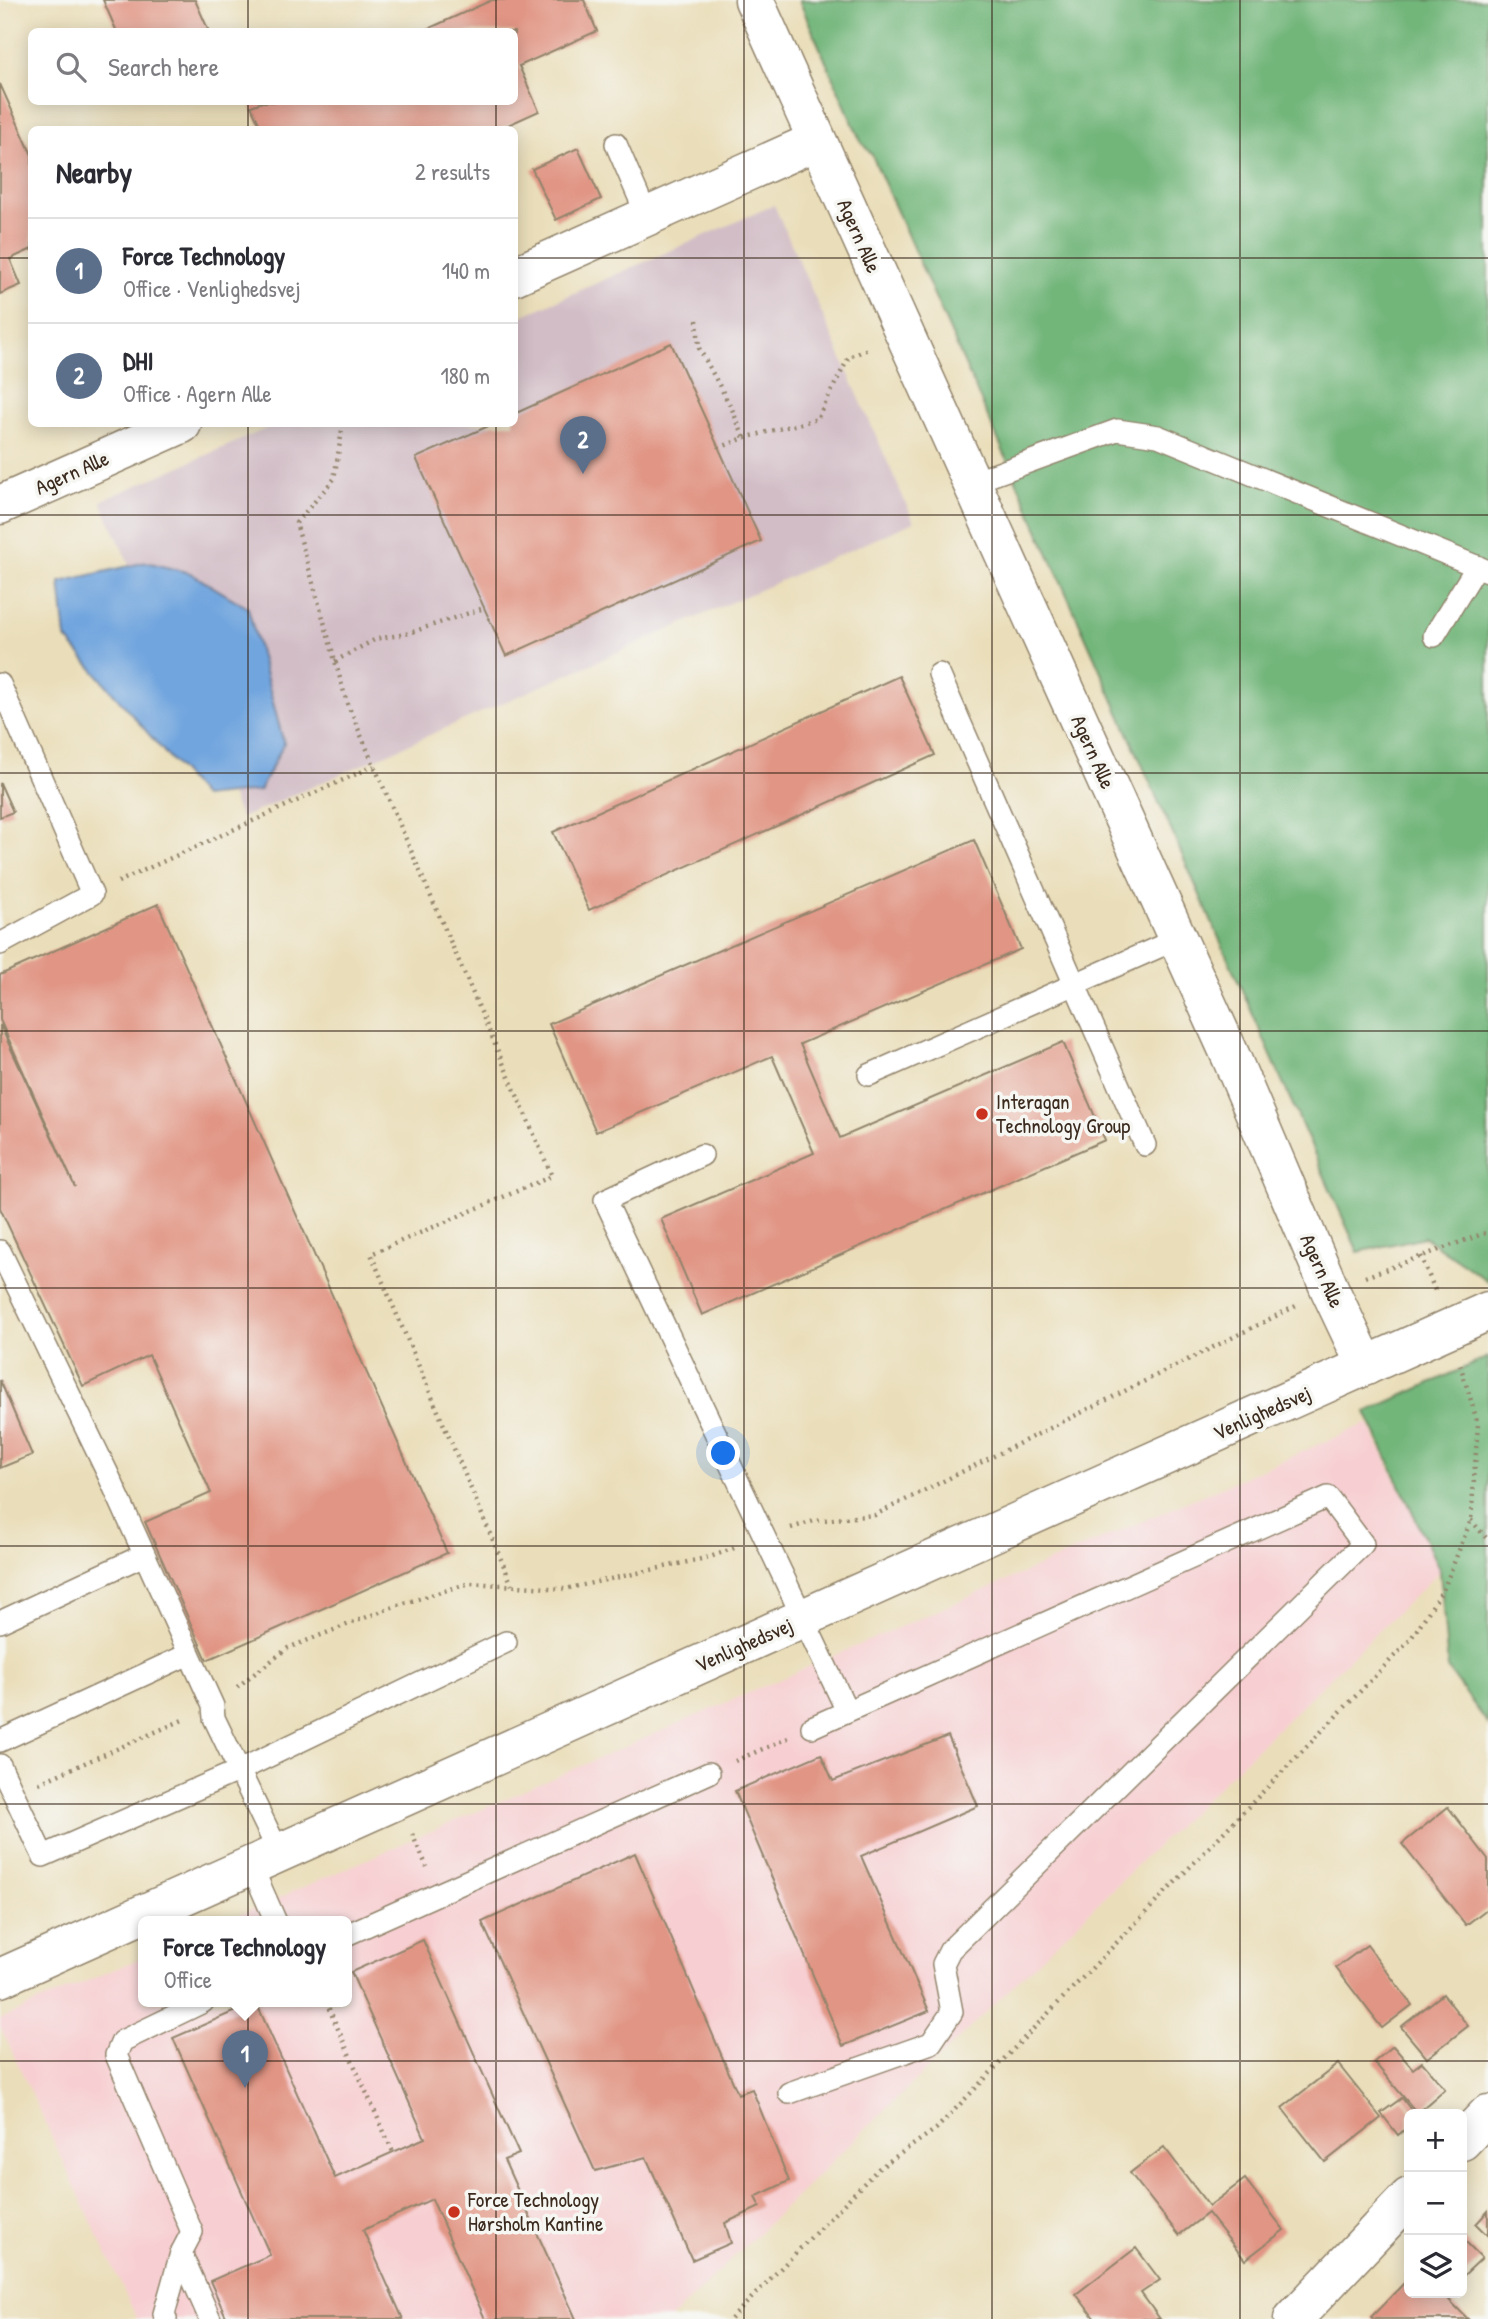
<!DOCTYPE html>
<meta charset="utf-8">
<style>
:root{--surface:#fff;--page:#f2f2f3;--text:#2b2b33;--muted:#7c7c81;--line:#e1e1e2;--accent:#c8321e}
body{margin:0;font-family:"Patrick Hand",sans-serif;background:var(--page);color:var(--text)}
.controls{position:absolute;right:21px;bottom:21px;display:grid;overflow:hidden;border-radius:10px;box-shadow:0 4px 18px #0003}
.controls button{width:63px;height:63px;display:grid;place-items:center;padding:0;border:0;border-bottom:2px solid var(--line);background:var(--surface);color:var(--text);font:35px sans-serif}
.you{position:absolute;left:724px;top:1454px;width:24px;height:24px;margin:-18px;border:5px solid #fff;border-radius:50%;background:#1a73e8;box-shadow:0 0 0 10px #1a73e833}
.badge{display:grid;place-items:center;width:46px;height:46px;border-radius:50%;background:var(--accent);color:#fff;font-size:23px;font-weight:700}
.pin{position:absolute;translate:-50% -58px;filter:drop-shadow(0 2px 4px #0008)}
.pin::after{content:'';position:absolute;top:37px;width:24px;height:21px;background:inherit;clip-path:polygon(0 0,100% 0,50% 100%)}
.popup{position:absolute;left:138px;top:1916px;width:214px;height:91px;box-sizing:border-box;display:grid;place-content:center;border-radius:10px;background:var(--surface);filter:drop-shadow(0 2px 5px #0005);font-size:23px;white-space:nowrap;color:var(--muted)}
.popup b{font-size:26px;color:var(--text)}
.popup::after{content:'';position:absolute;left:50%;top:100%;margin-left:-14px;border:14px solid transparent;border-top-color:var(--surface)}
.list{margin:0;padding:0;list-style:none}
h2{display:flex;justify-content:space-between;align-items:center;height:91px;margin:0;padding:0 28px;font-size:30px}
h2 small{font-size:23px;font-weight:400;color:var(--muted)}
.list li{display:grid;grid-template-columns:46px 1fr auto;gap:21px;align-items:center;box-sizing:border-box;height:105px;padding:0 28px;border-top:2px solid var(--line)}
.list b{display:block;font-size:26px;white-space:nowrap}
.list p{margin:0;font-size:23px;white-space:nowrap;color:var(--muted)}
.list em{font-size:23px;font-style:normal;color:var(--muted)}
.icon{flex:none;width:38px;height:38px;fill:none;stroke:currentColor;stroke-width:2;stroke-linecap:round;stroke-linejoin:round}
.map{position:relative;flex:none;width:1488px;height:2319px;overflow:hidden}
.search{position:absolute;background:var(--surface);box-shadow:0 4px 18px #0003;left:28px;top:28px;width:490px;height:77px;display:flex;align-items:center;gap:18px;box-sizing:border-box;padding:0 24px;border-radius:10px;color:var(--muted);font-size:26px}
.panel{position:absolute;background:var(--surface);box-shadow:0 4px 18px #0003;left:28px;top:126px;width:490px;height:301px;border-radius:10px}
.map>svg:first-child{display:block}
.built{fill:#f7cfd2}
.industrial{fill:#d2bdc6}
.forest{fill:#72b67a;stroke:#56704c;stroke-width:2}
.water{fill:#71a5de;stroke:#56687e;stroke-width:2}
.building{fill:#e19584}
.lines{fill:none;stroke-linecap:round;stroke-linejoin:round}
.lane-casing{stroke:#92846c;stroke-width:24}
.street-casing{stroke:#92846c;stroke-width:41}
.path{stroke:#92846c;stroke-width:4.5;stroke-dasharray:2 5;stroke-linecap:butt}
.lane{stroke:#fff;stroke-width:21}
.street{stroke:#fff;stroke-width:38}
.grid{fill:none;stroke:#3b2a1e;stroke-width:2;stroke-opacity:0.55}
.poi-dot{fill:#c8321e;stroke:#f6f6f2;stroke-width:2.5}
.labels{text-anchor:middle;stroke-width:7;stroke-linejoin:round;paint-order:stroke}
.street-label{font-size:21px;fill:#3b2a1e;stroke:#f6f6f2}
.poi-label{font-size:21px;fill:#3b2a1e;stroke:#f6f6f2;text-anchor:start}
</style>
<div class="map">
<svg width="1488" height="2319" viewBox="0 0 1488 2319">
<rect width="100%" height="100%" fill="#f6f6f2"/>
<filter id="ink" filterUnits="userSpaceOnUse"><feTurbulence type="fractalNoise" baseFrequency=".0143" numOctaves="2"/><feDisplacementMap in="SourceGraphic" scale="14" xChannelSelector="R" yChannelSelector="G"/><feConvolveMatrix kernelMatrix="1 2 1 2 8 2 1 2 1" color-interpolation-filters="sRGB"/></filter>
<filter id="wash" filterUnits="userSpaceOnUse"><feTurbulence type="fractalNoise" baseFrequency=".00686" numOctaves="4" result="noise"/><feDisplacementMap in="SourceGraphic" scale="28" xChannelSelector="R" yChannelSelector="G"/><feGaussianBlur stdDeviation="1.57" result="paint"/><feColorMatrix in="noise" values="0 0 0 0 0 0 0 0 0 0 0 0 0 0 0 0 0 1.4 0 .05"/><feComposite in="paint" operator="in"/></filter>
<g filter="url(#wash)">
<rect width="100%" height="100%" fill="#eadeba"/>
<polygon class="built" points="1368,1423 1440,1571 670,2319 137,2319 0,2026 0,2019 143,1957 144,2002 346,2002 346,1922 223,1922"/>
<polygon class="industrial" points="774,205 914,522 241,818 101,501 277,424 514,424 515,319"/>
<g class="forest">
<polygon points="799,0 1488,0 1488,1281 1424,1237 1358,1252 872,155 861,142"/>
<polygon points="1488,1357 1488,1724 1448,1669 1440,1571 1366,1412"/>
</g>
<polygon class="water" points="146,562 190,573 248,608 284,744 259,791 203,797 66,638 60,582"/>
<g id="blocks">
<g class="building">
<polygon points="103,0 195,0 208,29 203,32 117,32"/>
<polygon points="492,0 584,0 597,31 519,66 539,111 497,130 262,130 251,106 262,102 514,102 514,32 421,32"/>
<polygon points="0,84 32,155 32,249 10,259 21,285 0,294"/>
<polygon points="578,148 601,199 556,220 532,169"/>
<polygon points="671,343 761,541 506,656 416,458 493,424 514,424 514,414"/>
<polygon points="899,676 935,755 589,910 553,832"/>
<polygon points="0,783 13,812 0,817"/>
<polygon points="974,840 1021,949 800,1044 840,1138 1063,1042 1105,1140 702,1315 661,1219 814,1153 772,1056 596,1132 549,1024"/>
<polygon points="158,904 447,1553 207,1660 145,1522 211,1493 149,1355 83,1386 0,1208 0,1025 75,1187 0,1020 0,975"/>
<polygon points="0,1380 32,1455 0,1468"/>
<polygon points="948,1736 978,1806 861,1856 929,2011 843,2046 735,1791 821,1754 833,1781"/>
<polygon points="1448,1807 1488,1859 1488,1908 1466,1925 1402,1844"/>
<polygon points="635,1853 738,2094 752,2089 789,2181 755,2197 760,2207 725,2223 731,2243 692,2260 646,2157 595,2171 482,1922"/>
<polygon points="423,1940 519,2154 504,2160 576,2319 485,2319 432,2199 363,2230 403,2319 227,2319 210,2281 270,2255 173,2038 256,2002 335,2178 425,2138 351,1972"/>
<polygon points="1367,1945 1412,2005 1382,2028 1336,1968"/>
<polygon points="1443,1994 1468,2026 1427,2058 1401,2027"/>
<polygon points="1393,2046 1413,2069 1422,2062 1445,2089 1417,2113 1374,2062"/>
<polygon points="1338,2064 1381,2118 1325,2162 1282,2108"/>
<polygon points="1402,2098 1414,2114 1409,2114 1409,2126 1398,2135 1381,2113"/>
<polygon points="1164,2147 1209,2206 1245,2179 1284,2230 1245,2260 1208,2213 1179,2235 1130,2173"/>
<polygon points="1488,2211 1488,2236 1476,2224"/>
<polygon points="1462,2238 1482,2258 1462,2277"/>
<polygon points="1136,2248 1160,2280 1141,2293 1160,2319 1095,2319 1076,2294"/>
<polygon points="1409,2278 1409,2293 1456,2293 1449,2300 1468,2319 1373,2319 1371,2317"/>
</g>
</g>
</g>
<g filter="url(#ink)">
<use href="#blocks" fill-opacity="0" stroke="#92846c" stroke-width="2"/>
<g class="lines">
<defs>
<g id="lane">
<polyline points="616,144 647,216"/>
<polyline points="971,483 1117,430 1158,436 1488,571"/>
<polyline points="1434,636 1477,566"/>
<polyline points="939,674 1145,1145"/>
<polyline points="0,684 92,894 0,944"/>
<polyline points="869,1075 1177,939"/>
<polyline points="702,1155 605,1200 847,1711"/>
<polyline points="0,1251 107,1472 213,1706 214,1718 279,1853"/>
<polyline points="0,1622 144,1555"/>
<polyline points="0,1741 189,1654"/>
<polyline points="0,1765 43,1856 240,1770 506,1642"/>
<polyline points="251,1865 276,1922"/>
<polyline points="346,1935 709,1773"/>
<polyline points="203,2002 122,2041 116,2055 192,2232 181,2253 210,2319"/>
<polyline points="789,2093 931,2043 952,2012 943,1964 950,1950 1363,1544 1328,1497 812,1727"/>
<polyline points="166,2319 164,2314 181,2253"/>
</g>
<g id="street">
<polyline points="754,0 1231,1057 1330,1290 1366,1366"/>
<polyline points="514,276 816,141"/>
<polyline points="0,505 182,424"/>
<polyline points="0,1978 1488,1311"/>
<polyline points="1462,2141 1488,2114"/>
<polyline points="1293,2319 1409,2197"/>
</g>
</defs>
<use href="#lane" class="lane-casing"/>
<use href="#street" class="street-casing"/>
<g class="path">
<polyline points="697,320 699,348 732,409 744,438"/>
<polyline points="343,424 334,479 296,523 347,703 552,1176 371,1254 512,1585"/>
<polyline points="719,448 744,438 817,419 849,357 870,348"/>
<polyline points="335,661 376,639 406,634 484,608"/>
<polyline points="118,882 374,766"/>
<polyline points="1421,1256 1436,1293"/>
<polyline points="1365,1277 1488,1232"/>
<polyline points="1471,1520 1488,1540"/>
<polyline points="791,1528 814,1521 875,1515 1296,1306"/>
<polyline points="237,1687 288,1648 395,1606 470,1583 565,1589 710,1557 737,1547"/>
<polyline points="735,1761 788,1738"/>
<polyline points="39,1783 185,1719"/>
<polyline points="412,1834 427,1867"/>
<polyline points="326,2002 393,2152"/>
<polyline points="731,2319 878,2169 936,2129 1410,1640 1444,1588 1471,1520 1478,1424 1460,1364"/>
</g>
<use href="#lane" class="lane"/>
<use href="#street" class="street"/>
</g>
</g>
<path class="grid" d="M248,0V32M496,0V32M744,0V2319M992,0V2319M1240,0V2319M248,102V130M496,102V130M0,258H32M514,258H1488M248,424V2319M496,424V2319M0,515H1488M0,773H1488M0,1031H1488M0,1288H1488M0,1546H1488M0,1804H1488M0,2061H1488"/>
<g class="poi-dot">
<circle cx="982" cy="1114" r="7"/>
<circle cx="454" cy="2212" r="7"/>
</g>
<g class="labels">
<g class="street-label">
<text transform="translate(859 236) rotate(66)" y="7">Agern Alle</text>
<text transform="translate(72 473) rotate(-24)" y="7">Agern Alle</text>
<text transform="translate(1093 752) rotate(66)" y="7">Agern Alle</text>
<text transform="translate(1322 1271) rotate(66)" y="7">Agern Alle</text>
<text transform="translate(1262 1413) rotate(-24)" y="7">Venlighedsvej</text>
<text transform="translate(744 1645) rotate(-24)" y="7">Venlighedsvej</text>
</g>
<g class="poi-label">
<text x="996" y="1109">Interagan<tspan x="996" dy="24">Technology Group</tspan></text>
<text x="468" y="2207">Force Technology<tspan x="468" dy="24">Hørsholm Kantine</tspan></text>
</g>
</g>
</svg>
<div class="controls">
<button>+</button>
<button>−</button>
<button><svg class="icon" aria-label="layers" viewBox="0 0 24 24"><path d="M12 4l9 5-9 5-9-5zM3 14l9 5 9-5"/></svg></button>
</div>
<div class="you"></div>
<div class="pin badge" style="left:245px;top:2088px;background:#5c6f8a">1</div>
<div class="popup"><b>Force Technology</b>Office</div>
<div class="pin badge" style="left:583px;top:474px;background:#5c6f8a">2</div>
<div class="search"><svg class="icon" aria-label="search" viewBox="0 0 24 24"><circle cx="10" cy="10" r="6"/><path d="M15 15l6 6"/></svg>Search here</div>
<section class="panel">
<h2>Nearby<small>2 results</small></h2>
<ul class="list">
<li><span class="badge" style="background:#5c6f8a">1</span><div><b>Force Technology</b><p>Office · Venlighedsvej</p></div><em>140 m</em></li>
<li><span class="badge" style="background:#5c6f8a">2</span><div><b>DHI</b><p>Office · Agern Alle</p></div><em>180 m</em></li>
</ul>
</section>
</div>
